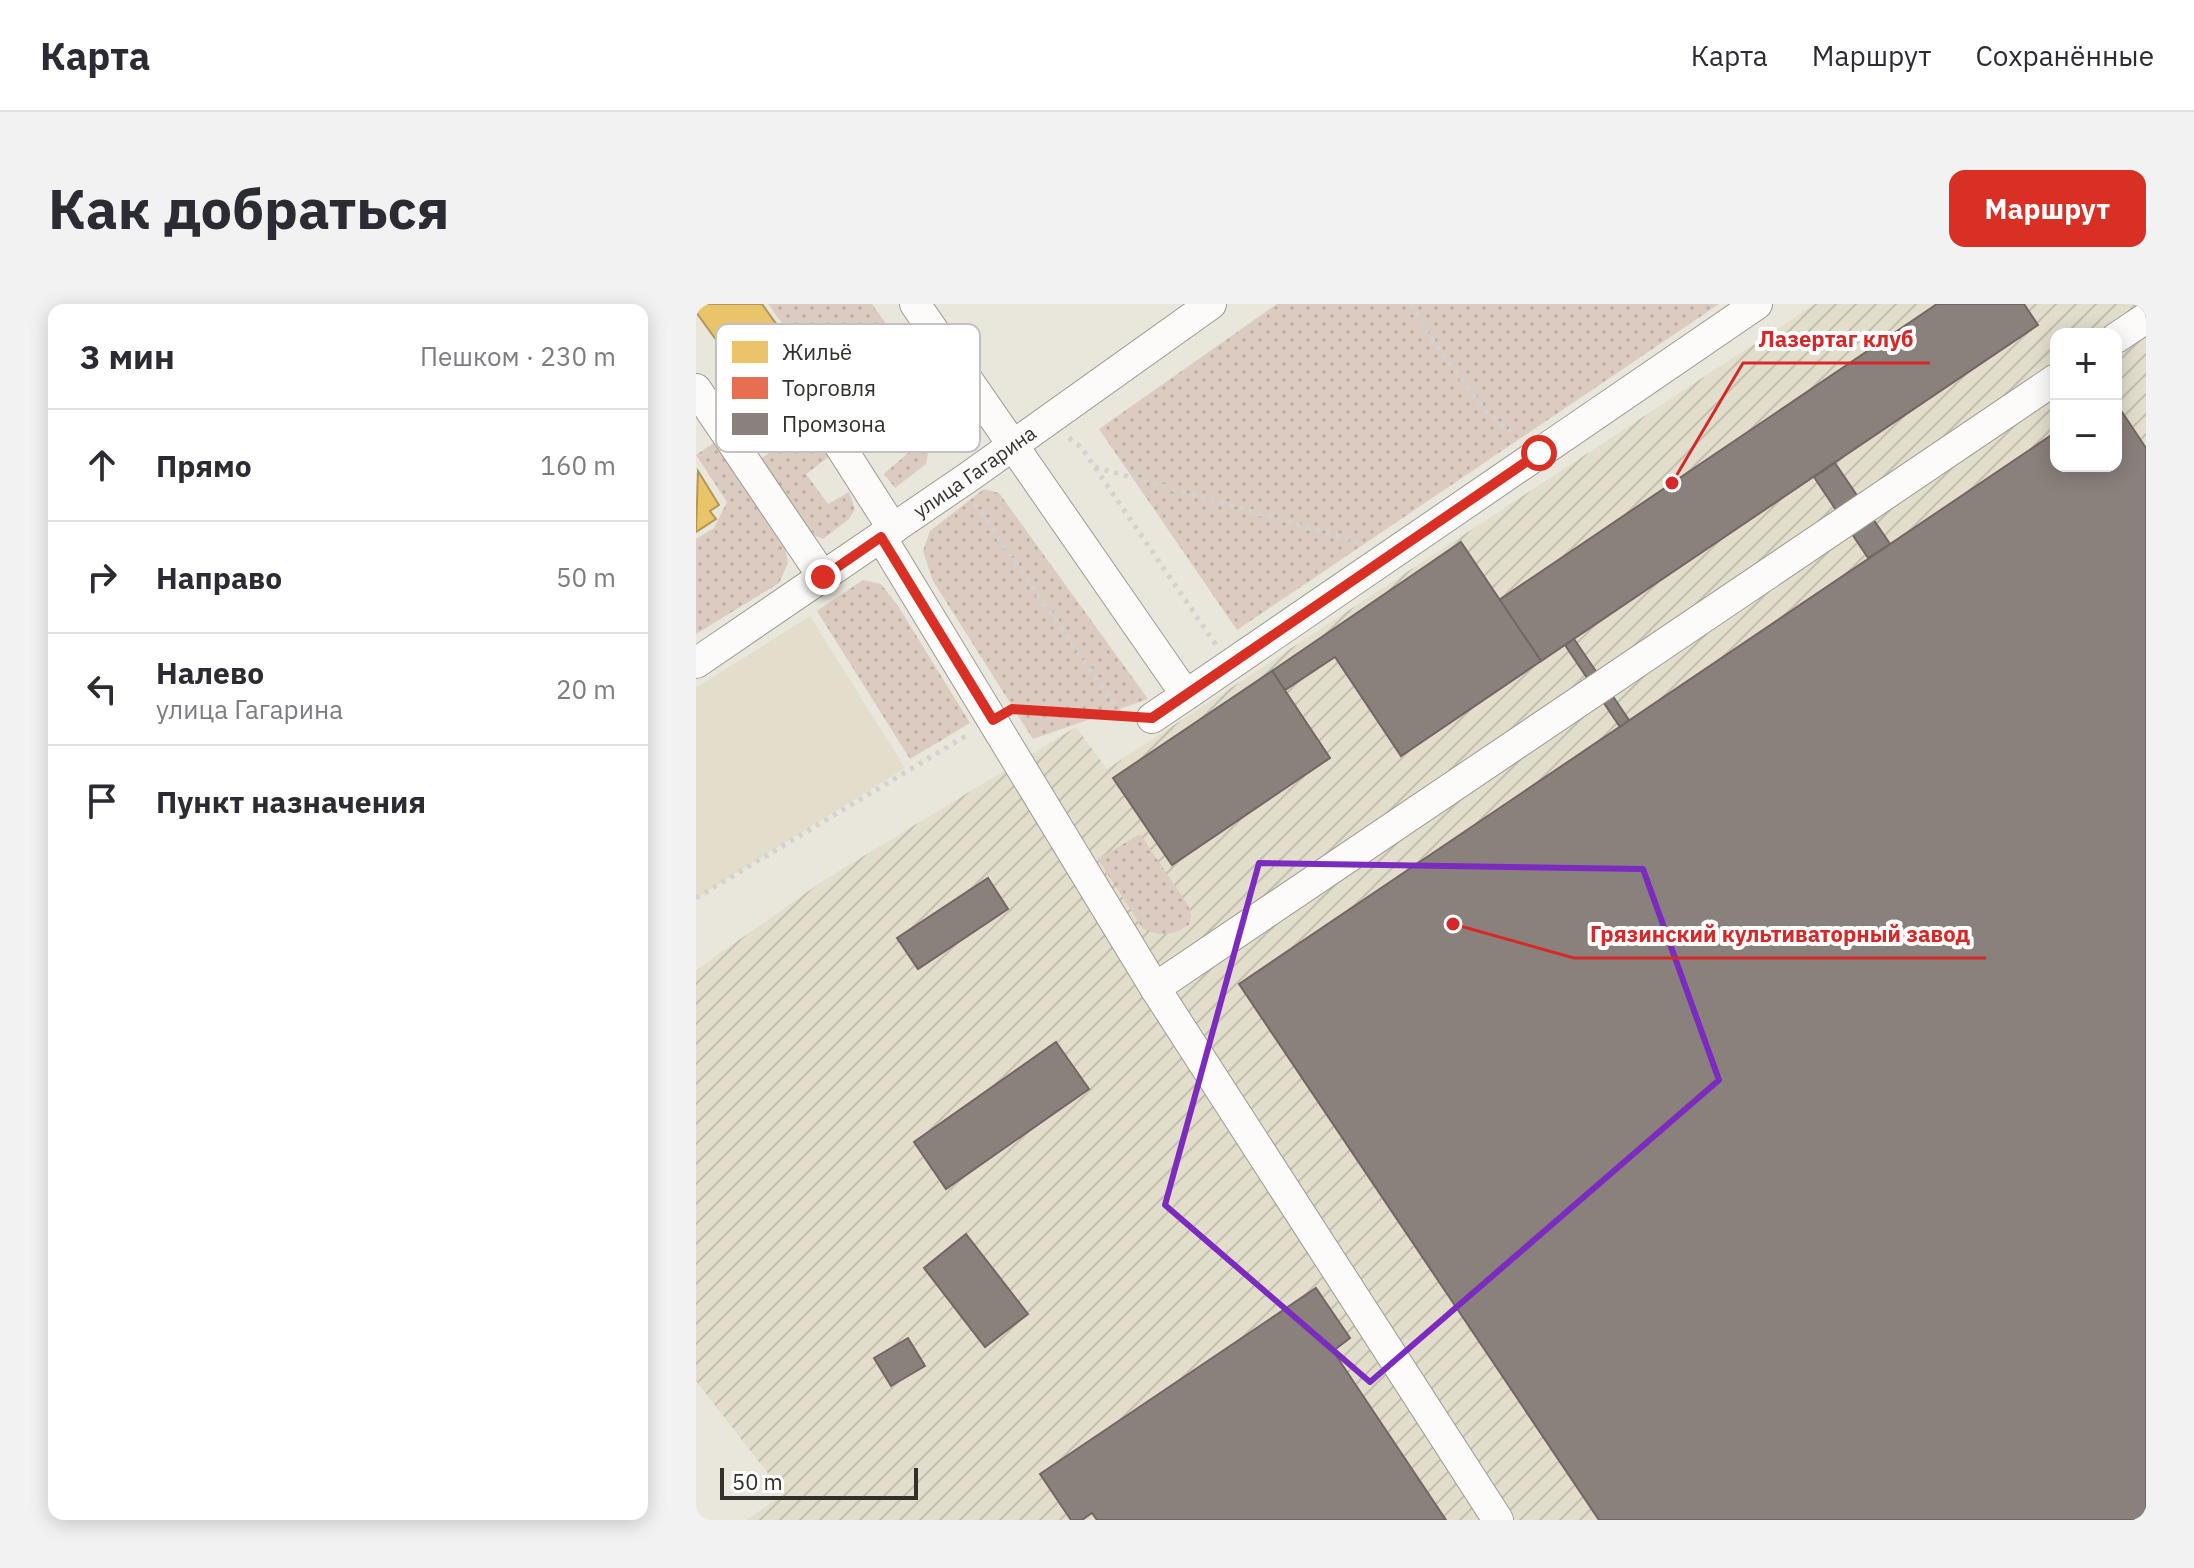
<!DOCTYPE html>
<html lang="ru">
<meta charset="utf-8">
<style>
:root{--surface:#fff;--page:#f2f2f3;--text:#2b2b33;--muted:#7c7c81;--line:#e1e1e2;--accent:#d93025}
body{margin:0;font-family:"IBM Plex Sans",sans-serif;background:var(--page);color:var(--text)}
.controls{position:absolute;right:24px;top:24px;display:grid;overflow:hidden;border-radius:16px;box-shadow:0 4px 20px #0003}
.controls button{width:72px;height:72px;display:grid;place-items:center;padding:0;border:0;border-bottom:2px solid var(--line);background:var(--surface);color:var(--text);font:40px sans-serif}
.scale{position:absolute;left:24px;bottom:20px;width:198px;box-sizing:border-box;padding-left:8px;border:4px solid #323029;border-top:0;font-size:22px;line-height:28px;white-space:nowrap;color:#323029;-webkit-text-stroke:6px #fff;paint-order:stroke}
.stop{position:absolute;width:24px;height:24px;margin:-18px;border:6px solid #d93025;border-radius:50%;background:#fff}
.stop.end{background:#d93025;border-color:#fff;box-shadow:0 2px 8px #0008}
.list{margin:0;padding:0;list-style:none}
h2{display:flex;justify-content:space-between;align-items:center;height:104px;margin:0;padding:0 32px;font-size:34px}
h2 small{font-size:26px;font-weight:400;color:var(--muted)}
.list li{display:grid;grid-template-columns:52px 1fr auto;gap:24px;align-items:center;box-sizing:border-box;height:112px;padding:0 32px;border-top:2px solid var(--line)}
.list b{display:block;font-size:30px;white-space:nowrap}
.list p{margin:0;font-size:26px;white-space:nowrap;color:var(--muted)}
.list em{font-size:26px;font-style:normal;color:var(--muted)}
.icon{flex:none;width:44px;height:44px;fill:none;stroke:currentColor;stroke-width:2;stroke-linecap:round;stroke-linejoin:round}
.map{position:relative;flex:none;width:1450px;height:1216px;overflow:hidden;border-radius:16px}
header{display:flex;align-items:center;gap:48px;box-sizing:border-box;height:112px;padding:0 40px;background:var(--surface);border-bottom:2px solid var(--line)}
header strong{font-size:38px}
nav{display:flex;gap:44px;margin-inline-start:auto;font-size:28px}
.intro{display:flex;align-items:center;justify-content:space-between;box-sizing:border-box;height:192px;padding:0 48px}
h1{margin:0;font-size:56px}
.button{padding:20px 36px;border-radius:16px;background:var(--accent);color:#fff;font-size:28px;font-weight:700}
main{display:flex;gap:48px;padding:0 48px}
aside{flex:1;background:var(--surface);border-radius:16px;box-shadow:0 4px 20px #0003}
.map>svg:first-child{display:block}
.built{fill:#e3decc}
.industrial{fill:url(#industrial-furrows);fill-rule:evenodd}
.grass{fill:url(#grass-dots)}
.homes{fill:#e9c46a;stroke:#b29856;stroke-width:2}
.industry{fill:#8a817c;stroke:#706963;stroke-width:2}
.lines{fill:none;stroke-linecap:round;stroke-linejoin:round}
.minor-casing{stroke:#9d9a92;stroke-width:32}
.path{stroke:#d3d2cf;stroke-width:5;stroke-dasharray:4 6;stroke-linecap:butt}
.minor{stroke:#fcfbfa;stroke-width:30}
.route{stroke:#d93025;stroke-width:10}
.marked{fill:none;stroke:#7b2cbf;stroke-width:6;stroke-linejoin:round}
.labels{text-anchor:middle;stroke-width:8;stroke-linejoin:round;paint-order:stroke}
.street-label{font-size:20px;fill:#323029;stroke:#fff}
.key{fill:#fff;stroke:#c2c1bf;stroke-width:2}
.key-label{font-size:22px;fill:#323029}
.leader{fill:none;stroke:#d62828;stroke-width:3}
.callout-dot{fill:#d62828;stroke:#fff;stroke-width:3}
.callout-label{font-size:22px;text-anchor:middle;font-weight:bold;fill:#d62828;stroke:#fff;stroke-width:8;stroke-linejoin:round;paint-order:stroke}
</style>
<header>
<strong>Карта</strong>
<nav><a>Карта</a><a>Маршрут</a><a>Сохранённые</a></nav>
</header>
<div class="intro"><h1>Как добраться</h1><a class="button">Маршрут</a></div>
<main>
<aside>
<h2>3 мин<small>Пешком · 230 m</small></h2>
<ul class="list">
<li><svg class="icon" aria-label="ahead" viewBox="0 0 24 24"><path d="M12 20V5M6 11l6-6 6 6"/></svg><div><b>Прямо</b></div><em>160 m</em></li>
<li><svg class="icon" aria-label="right" viewBox="0 0 24 24"><path d="M7 20v-9h11M14 6l5 5-5 5"/></svg><div><b>Направо</b></div><em>50 m</em></li>
<li><svg class="icon" aria-label="left" viewBox="0 0 24 24"><path d="M17 20v-9H6M10 6l-5 5 5 5"/></svg><div><b>Налево</b><p>улица Гагарина</p></div><em>20 m</em></li>
<li><svg class="icon" aria-label="arrive" viewBox="0 0 24 24"><path d="M6 21V4h12l-3 4 3 4H6"/></svg><div><b>Пункт назначения</b></div></li>
</ul>
</aside>
<div class="map">
<svg width="1450" height="1216" viewBox="0 0 1450 1216">
<defs>
<pattern id="industrial-furrows" width="10" height="10" patternUnits="userSpaceOnUse" patternTransform="scale(2)"><rect width="10" height="10" fill="#e3decc"/><path d="M-1 1l2-2M0 10L10 0M9 11l2-2" fill="none" stroke="#c3bfaf"/></pattern>
<pattern id="grass-dots" width="8" height="8" patternUnits="userSpaceOnUse" patternTransform="scale(2)"><rect width="8" height="8" fill="#dccbc1"/><path d="M2 2h.1M6 6h.1" fill="none" stroke="#bdafa6" stroke-width="1.8" stroke-linecap="round"/></pattern>
</defs>
<rect width="100%" height="100%" fill="#e9e6dc"/>
<polygon class="built" points="114,312 209,464 0,594 0,384"/>
<path class="industrial" d="M1119,0H1450V1216H50L88,1190L0,1077V666L130,575L380,423L411,465ZM1360,30H1420V162H1360Z"/>
<g class="grass">
<polygon points="72,0 176,0 241,91 254,123 245,148 186,69 173,71 142,30 110,52"/>
<polygon points="581,0 1023,0 541,326 403,125"/>
<polygon points="176,78 232,149 230,160 199,184 188,170 213,148 187,114 156,137 134,106"/>
<polygon points="121,116 142,146 110,170 132,200 153,188 159,205 153,215 127,235 110,228 63,156"/>
<polygon points="21,137 88,240 92,259 83,279 0,330 0,235 18,224 31,198 0,151"/>
<polygon points="288,185 303,189 452,395 337,435 237,277 227,247 234,227"/>
<polygon points="167,276 185,280 202,302 274,419 214,455 121,307"/>
<path d="M444,530L492,601L495,611L493,621C477,631 465,633 447,625L402,555Z"/>
</g>
<g class="homes">
<polygon points="0,0 66,0 96,42 73,59 62,45 39,62 0,8"/>
<polygon points="2,167 23,201 14,207 20,215 0,228"/>
</g>
<g class="industry">
<polygon points="1241,0 1328,0 1342,21 845,357 803,296"/>
<polygon points="1420,99 1450,144 1450,1216 903,1216 543,680 1360,128 1360,162 1420,162"/>
<polygon points="1139,159 1194,240 1172,254 1118,173"/>
<polygon points="765,238 845,357 705,452 639,353 589,386 576,367"/>
<polygon points="878,335 933,416 924,423 869,341"/>
<polygon points="576,367 634,454 476,561 417,474"/>
<polygon points="292,574 312,605 222,665 201,634"/>
<polygon points="360,738 393,785 250,885 218,838"/>
<polygon points="270,930 332,1010 289,1043 228,964"/>
<polygon points="620,984 654,1034 637,1047 750,1216 401,1216 396,1209 386,1216 375,1216 344,1170"/>
<polygon points="212,1034 229,1062 195,1082 178,1054"/>
</g>
<g class="lines">
<defs>
<g id="minor">
<polyline points="219,0 490,391 1061,0"/>
<polyline points="1420,34 1450,14"/>
<polyline points="0,85 127,273"/>
<polyline points="126,114 197,225"/>
<polyline points="185,233 459,684 802,1216"/>
<path id="s1" d="M0,359L274,172L515,0"/>
<polyline points="456,414 490,391"/>
<polyline points="459,684 1360,75"/>
</g>
</defs>
<use href="#minor" class="minor-casing"/>
<g class="path">
<polyline points="715,0 726,22 791,109 820,132"/>
<polyline points="373,134 385,143 520,341"/>
<polyline points="399,163 666,239"/>
<polyline points="279,200 426,412"/>
<polyline points="321,406 431,412"/>
<polyline points="0,594 273,430"/>
</g>
<use href="#minor" class="minor"/>
</g>
<g class="lines">
<polyline class="route" points="127,273 185,233 297,416 316,405 456,414 843,149"/>
</g>
<path class="marked" d="M563,559L947,565L1023,776L674,1078L469,901Z"/>
<g class="labels">
<g class="street-label">
<text dy="7" stroke="none"><textPath href="#s1" startOffset="338">улица Гагарина</textPath></text>
</g>
</g>
<rect x="20" y="20" width="264" height="128" rx="12" class="key"/>
<rect x="36" y="37" width="36" height="22" fill="#e9c46a"/>
<rect x="36" y="73" width="36" height="22" fill="#e76f51"/>
<rect x="36" y="109" width="36" height="22" fill="#8a817c"/>
<g class="key-label">
<text x="86" y="56">Жильё</text>
<text x="86" y="92">Торговля</text>
<text x="86" y="128">Промзона</text>
</g>
<path class="leader" d="M976 179L1047 59H1234M757 620L878 654H1290"/>
<g class="callout-dot">
<circle cx="976" cy="179" r="8"/>
<circle cx="757" cy="620" r="8"/>
</g>
<g class="callout-label">
<text x="1140" y="43">Лазертаг клуб</text>
<text x="1084" y="638">Грязинский культиваторный завод</text>
</g>
</svg>
<div class="controls">
<button>+</button>
<button>−</button>
</div>
<div class="scale">50 m</div>
<div class="stop" style="left:843px;top:149px"></div>
<div class="stop end" style="left:127px;top:273px"></div>
</div>
</main>
